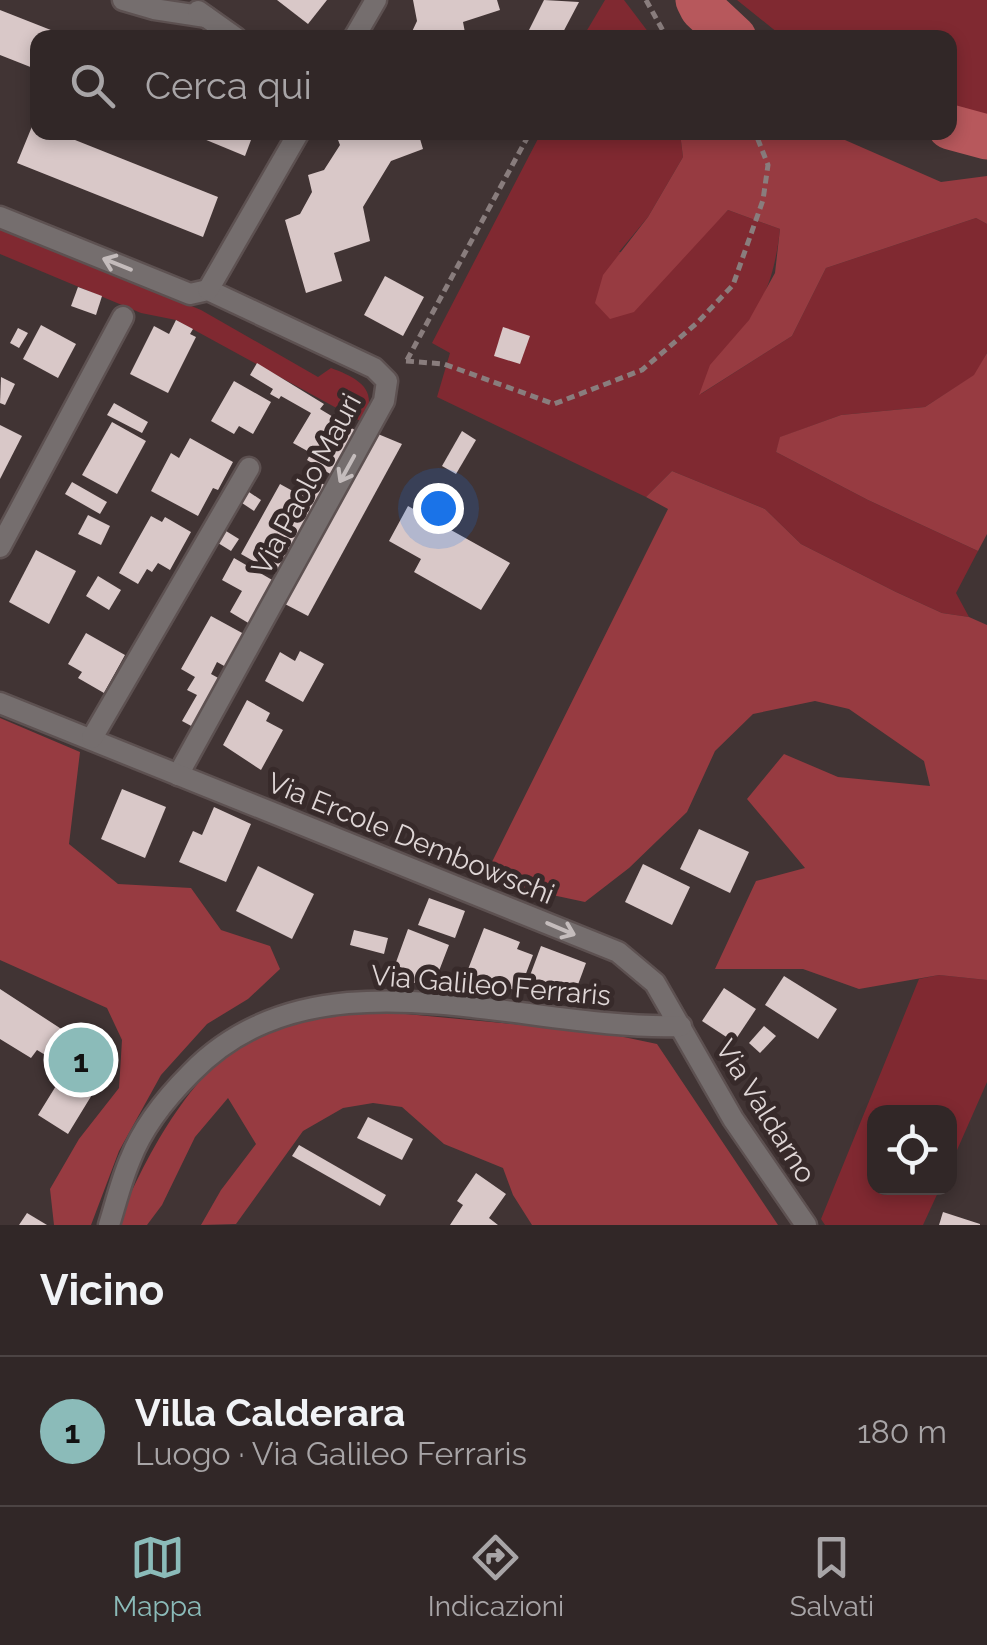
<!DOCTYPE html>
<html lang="it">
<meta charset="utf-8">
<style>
:root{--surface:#312727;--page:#3d3333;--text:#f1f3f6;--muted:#a8a5a7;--line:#4c4444;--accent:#8bbbb9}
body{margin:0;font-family:Raleway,sans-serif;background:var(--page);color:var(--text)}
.controls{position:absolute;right:30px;bottom:30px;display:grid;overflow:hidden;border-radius:20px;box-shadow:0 5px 15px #0003}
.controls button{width:90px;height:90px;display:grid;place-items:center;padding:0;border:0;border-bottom:2px solid var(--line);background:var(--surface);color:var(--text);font:50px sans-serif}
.you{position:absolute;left:438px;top:508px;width:35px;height:35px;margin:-25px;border:8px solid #fff;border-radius:50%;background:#1a73e8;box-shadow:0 0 0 15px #1a73e833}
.badge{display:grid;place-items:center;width:65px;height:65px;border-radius:50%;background:var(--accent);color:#111;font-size:32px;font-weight:700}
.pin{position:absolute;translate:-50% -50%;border:5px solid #fff;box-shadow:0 2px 10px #0006}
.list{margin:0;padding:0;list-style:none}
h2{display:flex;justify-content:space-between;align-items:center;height:130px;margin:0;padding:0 40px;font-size:42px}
h2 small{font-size:32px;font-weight:400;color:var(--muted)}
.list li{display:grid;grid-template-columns:65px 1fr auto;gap:30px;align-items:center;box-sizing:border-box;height:150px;padding:0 40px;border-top:2px solid var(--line)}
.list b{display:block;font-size:38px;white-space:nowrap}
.list p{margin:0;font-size:32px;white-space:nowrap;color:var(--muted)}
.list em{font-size:32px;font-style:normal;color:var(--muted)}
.icon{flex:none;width:55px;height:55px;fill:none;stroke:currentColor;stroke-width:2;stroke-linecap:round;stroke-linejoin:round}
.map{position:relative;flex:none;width:987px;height:1225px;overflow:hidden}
.search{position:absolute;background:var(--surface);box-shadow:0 5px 15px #0003;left:30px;right:30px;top:30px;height:110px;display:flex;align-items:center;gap:25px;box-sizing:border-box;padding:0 35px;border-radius:20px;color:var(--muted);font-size:38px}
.sheet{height:280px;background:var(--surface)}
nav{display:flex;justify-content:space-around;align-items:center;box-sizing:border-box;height:140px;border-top:2px solid var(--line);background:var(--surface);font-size:28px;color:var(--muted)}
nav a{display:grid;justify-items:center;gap:5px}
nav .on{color:var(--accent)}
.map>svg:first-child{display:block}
.green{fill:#802931}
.forest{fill:#973b41}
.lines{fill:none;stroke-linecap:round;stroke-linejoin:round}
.river{stroke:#b7585c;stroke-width:45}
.building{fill:#d9c8c8}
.street-casing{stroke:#5d5151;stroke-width:25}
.path{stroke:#897d7d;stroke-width:5;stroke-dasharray:8 5;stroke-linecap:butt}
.street{stroke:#756e6e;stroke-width:20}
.oneway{stroke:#c4bcbc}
.labels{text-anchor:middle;stroke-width:10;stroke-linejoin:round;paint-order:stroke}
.street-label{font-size:28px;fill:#dfd6d6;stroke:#372a2a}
</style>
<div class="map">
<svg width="987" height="1225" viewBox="0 0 987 1225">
<rect width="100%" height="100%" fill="#413434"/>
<g class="green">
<polygon points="605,0 624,0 652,37 583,37"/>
<polygon points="737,0 987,0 987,117 964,121 950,115 950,38 783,37"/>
<path d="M541,133H680L683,157L648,217L619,252L682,257L728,210L780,229C776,264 769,294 747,323C728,347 708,364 701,394L792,336L826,268L976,218L987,224V353L975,375L925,407L841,415L781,437L776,452L868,500L978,551L956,593L969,617L942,613L896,592L801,544L765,509L672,471L646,497L437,397L450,353L432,343Z"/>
<path d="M0,227L201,310L318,377L331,368C358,378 381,390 362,422L176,320L141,313L0,254Z"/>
<polygon points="939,975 987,980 987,1082 950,1166 950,1112 874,1112 874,1188 940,1188 923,1225 825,1225 821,1219 919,979"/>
</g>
<g class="forest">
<polygon points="680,133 829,133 941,182 987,176 987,224 976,218 826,268 792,336 699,395 710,365 749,320 775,273 780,229 728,210 634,312 610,319 595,303 603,275 648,217 683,157"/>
<polygon points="987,353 987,534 978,551 868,500 776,452 780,437 841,415 925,407 974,375"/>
<polygon points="672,471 765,509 801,544 896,592 942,613 969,617 987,625 987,980 939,975 859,989 803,969 715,969 756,881 805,868 747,799 784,754 838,777 930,786 924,761 849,709 815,701 753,714 715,751 687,812 629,868 585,902 483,880 668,509 646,497"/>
<polygon points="0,718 80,752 69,844 118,884 191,888 221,930 270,946 280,969 248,999 207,1024 161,1075 119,1151 91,1225 54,1225 50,1189 79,1139 119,1088 122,1040 107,1008 0,960"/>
<path d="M395,1013L600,1032L657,1044L778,1225H532L513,1195L503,1168L444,1144L402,1107L373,1103L343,1108L303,1131L236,1224L201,1225L221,1190L256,1144L228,1098L195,1137L162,1205L147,1225H117C145,1157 198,1053 272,1028C312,1015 354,1014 395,1013Z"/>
</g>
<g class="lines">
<g class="river">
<polyline points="698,0 702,8 734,38"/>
<polyline points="950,127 987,137"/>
</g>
</g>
<g class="building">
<polygon points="277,0 327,0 308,24"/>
<polygon points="413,0 497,0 500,10 463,22 466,38 409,38 417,21"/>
<polygon points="544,0 579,2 560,38 525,38"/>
<polygon points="0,10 61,34 59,38 38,38 38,70 0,55"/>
<polygon points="33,124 38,126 38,132 55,132 218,197 203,237 17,163"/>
<polygon points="187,132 254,132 245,156"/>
<polygon points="335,132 418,132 423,149 391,161 363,207 370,241 334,253 342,281 306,293 285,220 300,214 312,192 308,175 324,170 340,145"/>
<polygon points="385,276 424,297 403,336 364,315"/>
<polygon points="78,287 102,296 96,315 71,306"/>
<polygon points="176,320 193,329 190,334 196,337 168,393 130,374 154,326 169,334"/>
<polygon points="41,325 76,344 58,378 23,359"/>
<polygon points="503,327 530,336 520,364 494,356"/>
<polygon points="18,328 28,333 19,348 10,343"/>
<polygon points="257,363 324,404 320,409 358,432 332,475 307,460 311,453 293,443 311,413 281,396 279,399 270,394 273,389 250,375"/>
<polygon points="1,377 15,384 5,405 0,403"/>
<polygon points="234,381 271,402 253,434 239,426 234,434 211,421"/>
<polygon points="114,403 148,422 142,433 107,415"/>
<polygon points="112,422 146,441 117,494 82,475"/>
<polygon points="0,425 22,436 0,479"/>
<polygon points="462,431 476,440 456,474 442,466"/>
<polygon points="378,434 402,444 308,616 283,603 372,438"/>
<polygon points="190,438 233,462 218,490 213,488 198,516 151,491 171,453 179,458"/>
<polygon points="311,477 328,487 278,575 241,554 280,484 300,495"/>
<polygon points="72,482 107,502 100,514 65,494"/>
<polygon points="246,490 261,500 254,511 239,501"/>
<polygon points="408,506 510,563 481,610 414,572 421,559 389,541"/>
<polygon points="88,515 110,526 101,545 78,534"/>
<polygon points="151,516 162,522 165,517 191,532 170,570 158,563 152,572 147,569 138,584 119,573"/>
<polygon points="226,531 239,539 231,551 218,543"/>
<polygon points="36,550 76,571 49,624 9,602"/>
<polygon points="234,558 274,581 250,624 230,612 242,591 222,580"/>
<polygon points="98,576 121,590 109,610 86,596"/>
<polygon points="211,616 244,634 226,667 217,662 211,674 222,680 195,728 182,721 197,695 187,690 195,677 181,669"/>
<polygon points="86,633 125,655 104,693 78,678 82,672 68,664"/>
<polygon points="300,651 324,664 303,702 265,681 280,652 295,661"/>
<polygon points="247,700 270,713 266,721 283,730 261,770 223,745"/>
<polygon points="122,789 166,807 145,858 101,839"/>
<polygon points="214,807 251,824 226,882 179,862 193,831 202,835"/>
<polygon points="699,829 749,852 730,893 680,869"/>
<polygon points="643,864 690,887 672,925 625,902"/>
<polygon points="258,866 314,894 292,939 236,911"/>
<polygon points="429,898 465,911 455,938 418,925"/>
<polygon points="484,928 520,942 517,949 533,955 519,992 467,972"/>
<polygon points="408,929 449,945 432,989 404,979 408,970 395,965"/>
<polygon points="354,930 388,938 384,954 350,945"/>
<polygon points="541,946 586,963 573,998 528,981"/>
<polygon points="784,976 837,1009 818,1039 765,1005"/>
<polygon points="724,988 756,1009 734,1042 702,1021"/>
<polygon points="0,989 112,1062 68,1134 38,1115 67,1068 37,1050 31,1058 0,1039"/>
<polygon points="764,1026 776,1036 760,1053 749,1043"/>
<polygon points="368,1117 413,1139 402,1160 357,1138"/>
<polygon points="299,1145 386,1195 380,1206 292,1156"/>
<polygon points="476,1173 506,1194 489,1218 498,1225 450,1225 463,1205 457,1201"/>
<polygon points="943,1212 980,1224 980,1225 939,1225"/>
<polygon points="27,1213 47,1225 19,1225"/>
</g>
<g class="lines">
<defs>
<g id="street">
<polyline points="123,0 154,9 206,17"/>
<polyline points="198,11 236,38"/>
<polyline points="354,38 376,0"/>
<polyline points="0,217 190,294 208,290 374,368 387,381 384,401 178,775"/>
<polyline points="208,290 299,132"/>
<polyline points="0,547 123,317"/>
<polyline points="0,703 618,952 655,983 733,1119 806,1225"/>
<polyline points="92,738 249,468"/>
<path d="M109,1225C116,1203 121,1181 130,1160C143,1126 166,1098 191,1073C318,942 523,1032 681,1026"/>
</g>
</defs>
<use href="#street" class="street-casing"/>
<g class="path">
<polyline points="646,0 667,38"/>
<polyline points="407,360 527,138"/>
<polyline points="406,361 444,364 554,404 642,370 697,323 733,285 763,200 768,165 755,132"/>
</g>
<use href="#street" class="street"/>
</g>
<defs><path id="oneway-shaft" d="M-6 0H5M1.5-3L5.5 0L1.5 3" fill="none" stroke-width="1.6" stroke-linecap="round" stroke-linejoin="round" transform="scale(2.5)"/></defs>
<g class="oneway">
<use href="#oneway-shaft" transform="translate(117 264) rotate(-158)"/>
<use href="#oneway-shaft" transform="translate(347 469) rotate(119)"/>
<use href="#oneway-shaft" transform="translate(561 929) rotate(23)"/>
</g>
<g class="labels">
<g class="street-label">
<text transform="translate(306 484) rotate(-62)" y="10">Via Paolo Mauri</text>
<text transform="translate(411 838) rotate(22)" y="10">Via Ercole Dembowschi</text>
<text transform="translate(491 985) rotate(5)" y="10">Via Galileo Ferraris</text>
<text transform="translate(766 1111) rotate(58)" y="10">Via Valdarno</text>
</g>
</g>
</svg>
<div class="controls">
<button><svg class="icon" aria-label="locate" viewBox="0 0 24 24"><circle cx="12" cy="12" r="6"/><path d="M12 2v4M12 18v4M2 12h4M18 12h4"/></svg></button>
</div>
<div class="you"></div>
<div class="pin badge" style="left:81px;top:1060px">1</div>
<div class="search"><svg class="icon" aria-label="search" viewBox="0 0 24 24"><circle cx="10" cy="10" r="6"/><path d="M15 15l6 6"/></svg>Cerca qui</div>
</div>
<section class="sheet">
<h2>Vicino<small></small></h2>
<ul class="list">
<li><span class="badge">1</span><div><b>Villa Calderara</b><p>Luogo · Via Galileo Ferraris</p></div><em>180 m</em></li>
</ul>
</section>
<nav>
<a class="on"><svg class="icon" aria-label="map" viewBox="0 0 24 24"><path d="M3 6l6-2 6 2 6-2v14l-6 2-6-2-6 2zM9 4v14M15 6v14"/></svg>Mappa</a>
<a><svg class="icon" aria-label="directions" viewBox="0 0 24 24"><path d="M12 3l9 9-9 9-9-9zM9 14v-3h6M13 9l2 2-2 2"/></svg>Indicazioni</a>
<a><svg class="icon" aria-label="saved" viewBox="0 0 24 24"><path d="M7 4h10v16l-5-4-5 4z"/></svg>Salvati</a>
</nav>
